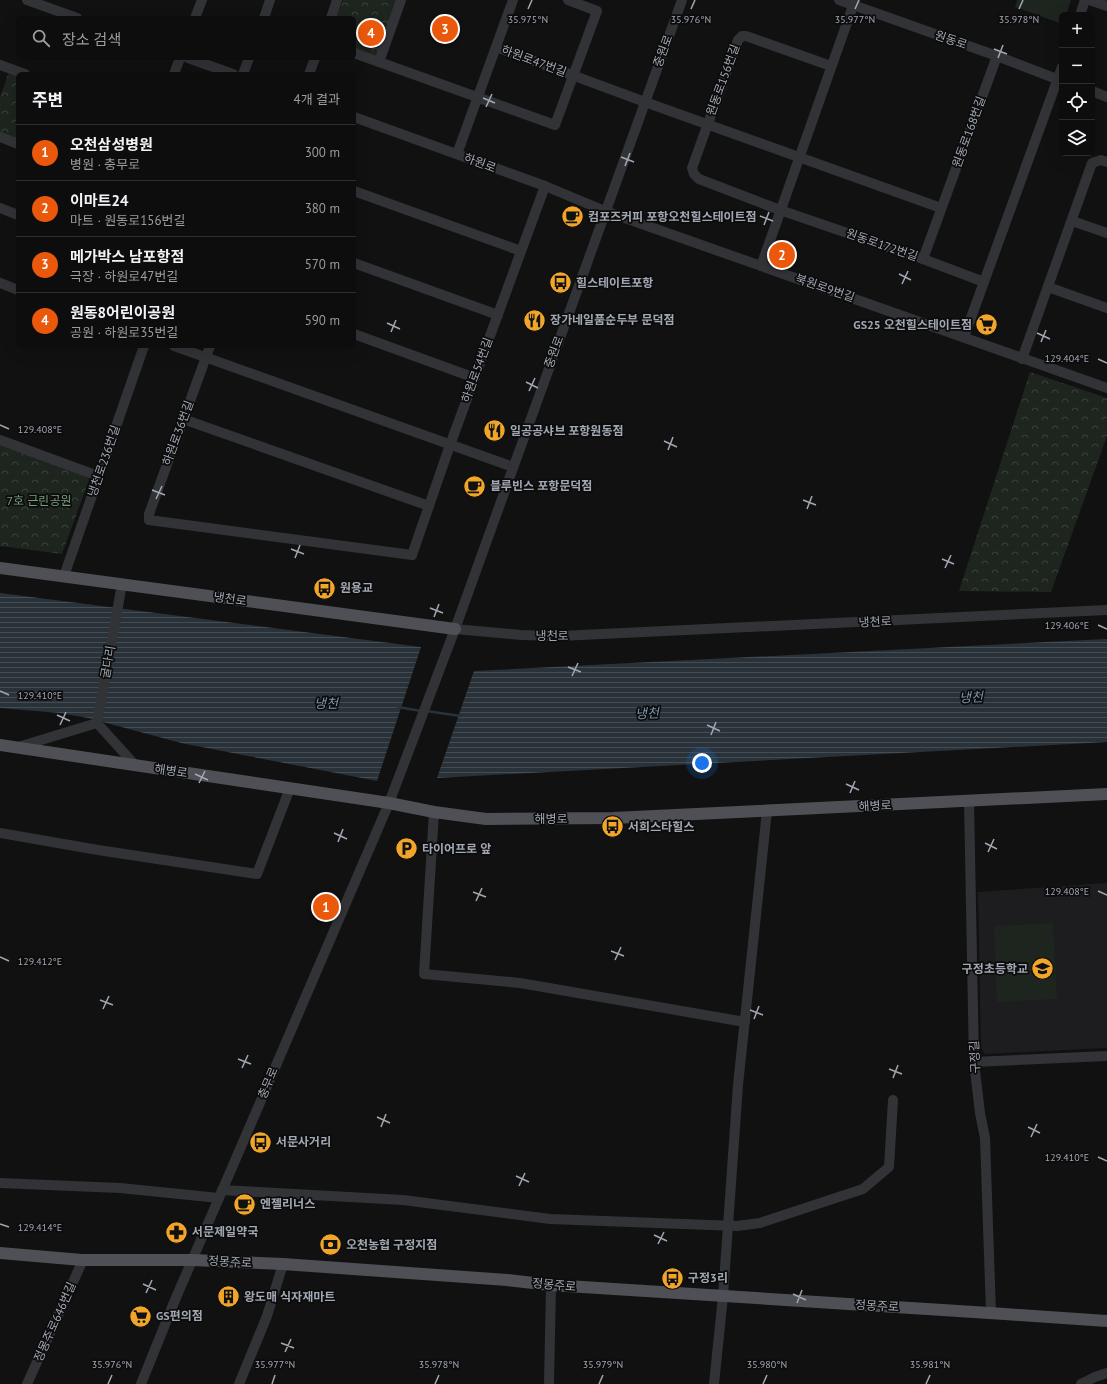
<!DOCTYPE html>
<html lang="ko">
<meta charset="utf-8">
<style>
:root{--surface:#0d0d0e;--page:#161617;--text:#f1f3f6;--muted:#9a9c9e;--line:#2d2d2e;--accent:#ea580c}
body{margin:0;font-family:"PT Sans","Noto Sans KR",sans-serif;background:var(--page);color:var(--text)}
.controls{position:absolute;right:12px;top:12px;display:grid;overflow:hidden;border-radius:6px;box-shadow:0 4px 16px #0002}
.controls button{width:36px;height:36px;display:grid;place-items:center;padding:0;border:0;border-bottom:1px solid var(--line);background:var(--surface);color:var(--text);font:20px sans-serif}
.you{position:absolute;left:702px;top:763px;width:14px;height:14px;margin:-10px;border:3px solid #fff;border-radius:50%;background:#1a73e8;box-shadow:0 0 0 6px #1a73e833}
.badge{display:grid;place-items:center;width:26px;height:26px;border-radius:50%;background:var(--accent);color:#fff;font-size:13px;font-weight:700}
.pin{position:absolute;translate:-50% -50%;border:2px solid #fff;box-shadow:0 1px 4px #0006}
.list{margin:0;padding:0;list-style:none}
h2{display:flex;justify-content:space-between;align-items:center;height:52px;margin:0;padding:0 16px;font-size:17px}
h2 small{font-size:13px;font-weight:400;color:var(--muted)}
.list li{display:grid;grid-template-columns:26px 1fr auto;gap:12px;align-items:center;box-sizing:border-box;height:56px;padding:0 16px;border-top:1px solid var(--line)}
.list b{display:block;font-size:15px;white-space:nowrap}
.list p{margin:0;font-size:13px;white-space:nowrap;color:var(--muted)}
.list em{font-size:13px;font-style:normal;color:var(--muted)}
.icon{flex:none;width:22px;height:22px;fill:none;stroke:currentColor;stroke-width:2;stroke-linecap:round;stroke-linejoin:round}
.map{position:relative;flex:none;width:1107px;height:1384px;overflow:hidden}
.search{position:absolute;background:var(--surface);box-shadow:0 4px 16px #0002;left:16px;top:16px;width:340px;height:44px;display:flex;align-items:center;gap:10px;box-sizing:border-box;padding:0 14px;border-radius:6px;color:var(--muted);font-size:15px}
.panel{position:absolute;background:var(--surface);box-shadow:0 4px 16px #0002;left:16px;top:72px;width:340px;height:276px;border-radius:6px}
.map>svg:first-child{display:block}
.built{fill:#1d1d1f}
.forest{fill:url(#forest-crowns)}
.garden{fill:#1d251e}
.water{fill:url(#water-rules)}
.lines{fill:none;stroke-linecap:round;stroke-linejoin:round}
.stream{stroke:#293238;stroke-width:2.5}
.minor{stroke:#323337;stroke-width:10}
.major{stroke:#4e5056;stroke-width:12}
.ticks{fill:none;stroke:#a2a8b3;stroke-width:1.5}
.labels{text-anchor:middle;stroke-width:3.5;stroke-linejoin:round;paint-order:stroke}
.street-label{font-size:12px;fill:#a2a8b3;stroke:#0c0c0d}
.poi-label{font-size:12px;font-weight:bold;fill:#a2a8b3;stroke:#0c0c0d;text-anchor:start}
.park-label{font-size:12px;fill:#799e7a;stroke:#0c0c0d}
.water-label{font-size:13px;font-style:italic;fill:#7898af;stroke:#0c0c0d}
.ticks-label{font-size:10px;text-anchor:middle;fill:#a2a8b3;stroke:#0c0c0d;stroke-width:3.5;stroke-linejoin:round;paint-order:stroke}
</style>
<div class="map">
<svg width="1107" height="1384" viewBox="0 0 1107 1384">
<defs>
<pattern id="forest-crowns" width="20" height="18" patternUnits="userSpaceOnUse"><rect width="20" height="18" fill="#1d251e"/><path d="M2 6a3 3 0 1 1 6 0M12 15a3 3 0 1 1 6 0" fill="none" stroke="#3b423c"/></pattern>
<pattern id="water-rules" width="6" height="5" patternUnits="userSpaceOnUse"><rect width="6" height="5" fill="#293238"/><path d="M0 2.5h6" fill="none" stroke="#454d52"/></pattern>
</defs>
<rect width="100%" height="100%" fill="#111112"/>
<polygon class="built" points="1107,883 1107,1047 1105,1048 985,1054 981,1048 978,892"/>
<g class="forest">
<polygon points="343,0 399,0 379,57 354,48 354,18 336,18"/>
<polygon points="10,69 18,74 18,144 0,137 0,97"/>
<polygon points="1030,372 1107,398 1107,436 1051,592 959,591"/>
<polygon points="0,444 86,476 89,480 62,554 0,546"/>
</g>
<g class="garden">
<polygon points="1017,0 1071,0 1066,15 1062,15 1062,24 1015,7"/>
<polygon points="1053,923 1057,999 997,1002 994,926"/>
</g>
<g class="water">
<polygon points="0,593 421,647 377,781 181,743 88,718 60,713 0,708"/>
<polygon points="1107,639 1107,742 437,778 474,671"/>
</g>
<g class="lines">
<g class="stream">
<polyline points="398,707 421,711"/>
<polyline points="426,711 461,716"/>
</g>
<g class="minor">
<polyline points="27,0 77,18"/>
<polyline points="839,0 997,56 1062,81"/>
<polyline points="1089,0 1107,6"/>
<polyline points="1080,15 1085,0"/>
<polyline points="195,18 202,0"/>
<polyline points="264,18 270,0"/>
<polyline points="331,18 337,0"/>
<polyline points="496,47 645,102 941,208"/>
<polyline points="354,53 555,125 597,11 568,0"/>
<polyline points="188,58 233,74"/>
<polyline points="379,62 401,0"/>
<polyline points="0,65 25,74"/>
<polyline points="831,66 746,36 742,36 738,40 692,168 694,174 699,179 780,210 923,259 984,282"/>
<polyline points="174,74 180,58"/>
<polyline points="243,74 249,58"/>
<polyline points="309,74 315,58"/>
<polyline points="1092,91 1107,97"/>
<polyline points="354,117 545,186 605,211 1107,388"/>
<polyline points="0,137 18,144"/>
<polyline points="457,154 513,0"/>
<polyline points="354,191 521,251"/>
<polyline points="0,208 18,215"/>
<polyline points="1072,221 1107,233"/>
<polyline points="923,259 997,56"/>
<polyline points="354,263 498,315"/>
<polyline points="761,266 855,0"/>
<polyline points="0,283 18,290"/>
<polyline points="1048,287 1107,308"/>
<polyline points="354,334 475,378"/>
<polyline points="964,337 1062,67"/>
<polyline points="174,346 513,467"/>
<polyline points="210,346 149,514 149,520 412,555 450,445 545,186"/>
<polyline points="1022,359 1092,163 1101,160 1107,162"/>
<polyline points="183,419 429,506"/>
<polyline points="0,440 98,476"/>
<polyline points="64,576 144,346"/>
<polyline points="455,629 521,635 560,636 1107,610"/>
<polyline points="97,723 122,584"/>
<polyline points="97,723 136,766"/>
<polyline points="18,747 97,723"/>
<polyline points="969,801 974,1062 980,1113 985,1138 991,1313"/>
<polyline points="434,812 424,974 520,983 745,1022"/>
<polyline points="0,833 98,850 257,874 290,788"/>
<polyline points="974,1062 1107,1056"/>
<polyline points="0,1183 120,1188 219,1198"/>
<polyline points="222,1190 403,1200 550,1219 737,1226 760,1223 863,1189 889,1167 893,1100"/>
<polyline points="27,1384 83,1260"/>
<polyline points="141,1384 175,1300 389,803 455,629 682,0"/>
<polyline points="239,1384 267,1316 283,1264"/>
<polyline points="549,1384 551,1285"/>
<polyline points="714,1384 723,1296 738,1085 767,811"/>
<polyline points="1081,1384 1095,1377 1107,1373"/>
</g>
<g class="major">
<polyline points="0,568 455,629"/>
<polyline points="0,745 389,803 434,812 486,819 613,818 1107,794"/>
<polyline points="0,1253 82,1260 192,1260 283,1264 507,1280 551,1285 1005,1314 1107,1321"/>
</g>
</g>
<path class="ticks" d="M528,9L532,0M691,9L695,0M855,9L859,0M1019,9L1023,0M994,49L1007,54M998,58L1003,45M483,98L495,103M486,107L492,94M621,157L634,162M625,166L630,153M760,216L773,221M764,225L769,212M899,274L911,280M902,284L908,271M387,323L400,329M391,332L396,320M1037,333L1050,339M1041,342L1046,330M1098,359L1107,363M526,382L538,388M529,391L535,378M0,425L9,429M664,441L677,447M668,450L673,437M152,490L165,495M156,499L162,486M803,500L816,505M807,509L812,496M291,549L304,554M295,558L300,545M942,559L954,564M945,568L951,555M430,608L443,613M434,617L439,604M1098,625L1107,629M568,667L581,672M572,676L578,663M0,691L9,695M57,715L70,721M60,725L66,712M707,725L720,731M711,735L716,722M195,774L208,780M199,783L205,771M846,784L859,790M850,793L855,781M334,833L347,839M338,842L343,829M985,843L997,849M988,852L994,839M1098,891L1107,895M473,892L486,897M476,901L482,888M611,951L624,956M0,957L9,961M615,960L621,947M100,1000L113,1005M103,1009L109,996M750,1010L763,1015M754,1019L759,1006M238,1059L251,1064M242,1068L248,1055M889,1069L902,1074M893,1078L898,1065M377,1117L390,1123M381,1127L386,1114M1028,1127L1040,1133M1031,1137L1037,1124M1098,1157L1107,1161M516,1176L529,1182M519,1186L525,1173M0,1224L9,1227M654,1235L667,1241M658,1244L664,1232M143,1284L156,1290M146,1293L152,1280M793,1294L806,1300M797,1303L802,1290M281,1343L294,1348M285,1352L291,1339M108,1384L112,1375M272,1384L275,1375M435,1384L439,1375M599,1384L603,1375M763,1384L767,1375M926,1384L930,1375"/>
<defs>
<symbol id="cafe-disc" viewBox="-11 -11 22 22"><circle r="9.5" fill="#f1a62a" stroke="#0c0c0d"/><path d="M-5.5-4.5H6V0H3Q3 3.5 0 3.5H-2.5Q-5.5 3.5-5.5 0ZM3-3.2v2h1.7v-2ZM-6 4.5H4V6H-6Z" fill="#111"/></symbol>
<symbol id="bus-disc" viewBox="-11 -11 22 22"><circle r="9.5" fill="#f1a62a" stroke="#0c0c0d"/><path d="M-5-6H5V4H4V6H2V4H-2V6H-4V4H-5ZM-3.5-4V0h7V-4ZM-3.5 1.2v1.5H-2V1.2ZM2 1.2v1.5H3.5V1.2Z" fill="#111"/></symbol>
<symbol id="restaurant-disc" viewBox="-11 -11 22 22"><circle r="9.5" fill="#f1a62a" stroke="#0c0c0d"/><path d="M-5-6h1v4h1v-4h1v4h1v-4h1v5L-1.5 .5V6h-2V.5L-5-1ZM5-6V6H3V1.5H1.5Q1.5-4 5-6Z" fill="#111"/></symbol>
<symbol id="supermarket-disc" viewBox="-11 -11 22 22"><circle r="9.5" fill="#f1a62a" stroke="#0c0c0d"/><path d="M-6-5.5h2.5l.6 2H6L4.5 2H-2.5L-4.4-4H-6ZM-1.5 3.2a1.3 1.3 0 1 0 .1 0ZM3 3.2a1.3 1.3 0 1 0 .1 0Z" fill="#111"/></symbol>
<symbol id="parking-disc" viewBox="-11 -11 22 22"><circle r="9.5" fill="#f1a62a" stroke="#0c0c0d"/><path d="M-3.5-5.5H1a3.5 3.5 0 0 1 0 7H-1V5.5H-3.5ZM-1-3.4V-.6H.8a1.4 1.4 0 0 0 0-2.8Z" fill="#111"/></symbol>
<symbol id="school-disc" viewBox="-11 -11 22 22"><circle r="9.5" fill="#f1a62a" stroke="#0c0c0d"/><path d="M0-5L7-2L0 1L-7-2ZM-4 1L0 2.5L4 1V4Q0 6-4 4Z" fill="#111"/></symbol>
<symbol id="pharmacy-disc" viewBox="-11 -11 22 22"><circle r="9.5" fill="#f1a62a" stroke="#0c0c0d"/><path d="M-2-6h4v4h4v4h-4v4h-4v-4h-4v-4h4Z" fill="#111"/></symbol>
<symbol id="bank-disc" viewBox="-11 -11 22 22"><circle r="9.5" fill="#f1a62a" stroke="#0c0c0d"/><path d="M-6-4H6V4H-6ZM0-2.3a2.3 2.3 0 1 0 0 4.6a2.3 2.3 0 1 0 0-4.6Z" fill="#111"/></symbol>
<symbol id="building-disc" viewBox="-11 -11 22 22"><circle r="9.5" fill="#f1a62a" stroke="#0c0c0d"/><path d="M-4-6H4V6H1V3H-1V6H-4ZM-2.5-4.3h1.7v1.8h-1.7ZM.8-4.3h1.7v1.8H.8ZM-2.5-1h1.7V.8h-1.7ZM.8-1h1.7V.8H.8Z" fill="#111"/></symbol>
</defs>
<g fill-rule="evenodd">
<use href="#cafe-disc" x="560" y="204" width="25" height="25"/>
<use href="#bus-disc" x="548" y="270" width="25" height="25"/>
<use href="#restaurant-disc" x="522" y="308" width="25" height="25"/>
<use href="#supermarket-disc" x="974" y="312" width="25" height="25"/>
<use href="#restaurant-disc" x="482" y="418" width="25" height="25"/>
<use href="#cafe-disc" x="462" y="474" width="25" height="25"/>
<use href="#bus-disc" x="312" y="576" width="25" height="25"/>
<use href="#bus-disc" x="600" y="814" width="25" height="25"/>
<use href="#parking-disc" x="394" y="836" width="25" height="25"/>
<use href="#school-disc" x="1030" y="956" width="25" height="25"/>
<use href="#bus-disc" x="248" y="1130" width="25" height="25"/>
<use href="#cafe-disc" x="232" y="1192" width="25" height="25"/>
<use href="#pharmacy-disc" x="164" y="1220" width="25" height="25"/>
<use href="#bank-disc" x="318" y="1232" width="25" height="25"/>
<use href="#bus-disc" x="660" y="1266" width="25" height="25"/>
<use href="#building-disc" x="216" y="1284" width="25" height="25"/>
<use href="#supermarket-disc" x="128" y="1304" width="25" height="25"/>
</g>
<g class="labels">
<g class="street-label">
<text transform="translate(951 40) rotate(19)" y="4">원동로</text>
<text transform="translate(663 51) rotate(-70)" y="4">중원로</text>
<text transform="translate(534 61) rotate(20)" y="4">하원로47번길</text>
<text transform="translate(723 80) rotate(-70)" y="4">원동로156번길</text>
<text transform="translate(969 132) rotate(-70)" y="4">원동로168번길</text>
<text transform="translate(480 163) rotate(20)" y="4">하원로</text>
<text transform="translate(882 245) rotate(19)" y="4">원동로172번길</text>
<text transform="translate(825 288) rotate(19)" y="4">북원로9번길</text>
<text transform="translate(554 352) rotate(-70)" y="4">중원로</text>
<text transform="translate(477 370) rotate(-70)" y="4">하원로54번길</text>
<text transform="translate(178 433) rotate(-70)" y="4">하원로36번길</text>
<text transform="translate(104 461) rotate(-71)" y="4">냉천로236번길</text>
<text transform="translate(230 599) rotate(8)" y="4">냉천로</text>
<text transform="translate(875 622) rotate(-3)" y="4">냉천로</text>
<text x="552" y="640">냉천로</text>
<text transform="translate(108 662) rotate(-80)" y="4">굴다리</text>
<text transform="translate(171 771) rotate(8)" y="4">해병로</text>
<text transform="translate(875 806) rotate(-3)" y="4">해병로</text>
<text x="551" y="823">해병로</text>
<text transform="translate(975 1057) rotate(-93)" y="4">구정길</text>
<text transform="translate(268 1083) rotate(-67)" y="4">충무로</text>
<text transform="translate(230 1262) rotate(3)" y="4">정몽주로</text>
<text transform="translate(554 1285) rotate(5)" y="4">정몽주로</text>
<text transform="translate(877 1306) rotate(3)" y="4">정몽주로</text>
<text transform="translate(55 1322) rotate(-66)" y="4">정몽주로646번길</text>
</g>
<g class="poi-label">
<text x="588" y="221">컴포즈커피 포항오천힐스테이트점</text>
<text x="576" y="287">힐스테이트포항</text>
<text x="550" y="324">장가네일품순두부 문덕점</text>
<text x="972" y="329" text-anchor="end">GS25 오천힐스테이트점</text>
<text x="510" y="435">일공공샤브 포항원동점</text>
<text x="490" y="490">블루빈스 포항문덕점</text>
<text x="340" y="592">원용교</text>
<text x="628" y="831">서희스타힐스</text>
<text x="422" y="853">타이어프로 앞</text>
<text x="1028" y="973" text-anchor="end">구정초등학교</text>
<text x="276" y="1146">서문사거리</text>
<text x="260" y="1208">엔젤리너스</text>
<text x="192" y="1236">서문제일약국</text>
<text x="346" y="1249">오천농협 구정지점</text>
<text x="688" y="1282">구정3리</text>
<text x="244" y="1301">왕도매 식자재마트</text>
<text x="156" y="1320">GS편의점</text>
</g>
<g class="park-label">
<text x="39" y="505">7호 근린공원</text>
</g>
<g class="water-label">
<text transform="translate(971 697) rotate(-3)" y="5">냉천</text>
<text x="326" y="708">냉천</text>
<text transform="translate(647 713) rotate(-3)" y="5">냉천</text>
</g>
</g>
<g class="ticks-label">
<text x="528" y="23">35.975°N</text>
<text x="691" y="23">35.976°N</text>
<text x="855" y="23">35.977°N</text>
<text x="1019" y="23">35.978°N</text>
<text x="1067" y="362">129.404°E</text>
<text x="40" y="433">129.408°E</text>
<text x="1067" y="629">129.406°E</text>
<text x="40" y="699">129.410°E</text>
<text x="1067" y="895">129.408°E</text>
<text x="40" y="965">129.412°E</text>
<text x="1067" y="1161">129.410°E</text>
<text x="40" y="1231">129.414°E</text>
<text x="112" y="1368">35.976°N</text>
<text x="275" y="1368">35.977°N</text>
<text x="439" y="1368">35.978°N</text>
<text x="603" y="1368">35.979°N</text>
<text x="767" y="1368">35.980°N</text>
<text x="930" y="1368">35.981°N</text>
</g>
</svg>
<div class="controls">
<button>+</button>
<button>−</button>
<button><svg class="icon" aria-label="locate" viewBox="0 0 24 24"><circle cx="12" cy="12" r="6"/><path d="M12 2v4M12 18v4M2 12h4M18 12h4"/></svg></button>
<button><svg class="icon" aria-label="layers" viewBox="0 0 24 24"><path d="M12 4l9 5-9 5-9-5zM3 14l9 5 9-5"/></svg></button>
</div>
<div class="you"></div>
<div class="pin badge" style="left:326px;top:907px">1</div>
<div class="pin badge" style="left:782px;top:255px">2</div>
<div class="pin badge" style="left:445px;top:29px">3</div>
<div class="pin badge" style="left:371px;top:33px">4</div>
<div class="search"><svg class="icon" aria-label="search" viewBox="0 0 24 24"><circle cx="10" cy="10" r="6"/><path d="M15 15l6 6"/></svg>장소 검색</div>
<section class="panel">
<h2>주변<small>4개 결과</small></h2>
<ul class="list">
<li><span class="badge">1</span><div><b>오천삼성병원</b><p>병원 · 충무로</p></div><em>300 m</em></li>
<li><span class="badge">2</span><div><b>이마트24</b><p>마트 · 원동로156번길</p></div><em>380 m</em></li>
<li><span class="badge">3</span><div><b>메가박스 남포항점</b><p>극장 · 하원로47번길</p></div><em>570 m</em></li>
<li><span class="badge">4</span><div><b>원동8어린이공원</b><p>공원 · 하원로35번길</p></div><em>590 m</em></li>
</ul>
</section>
</div>
